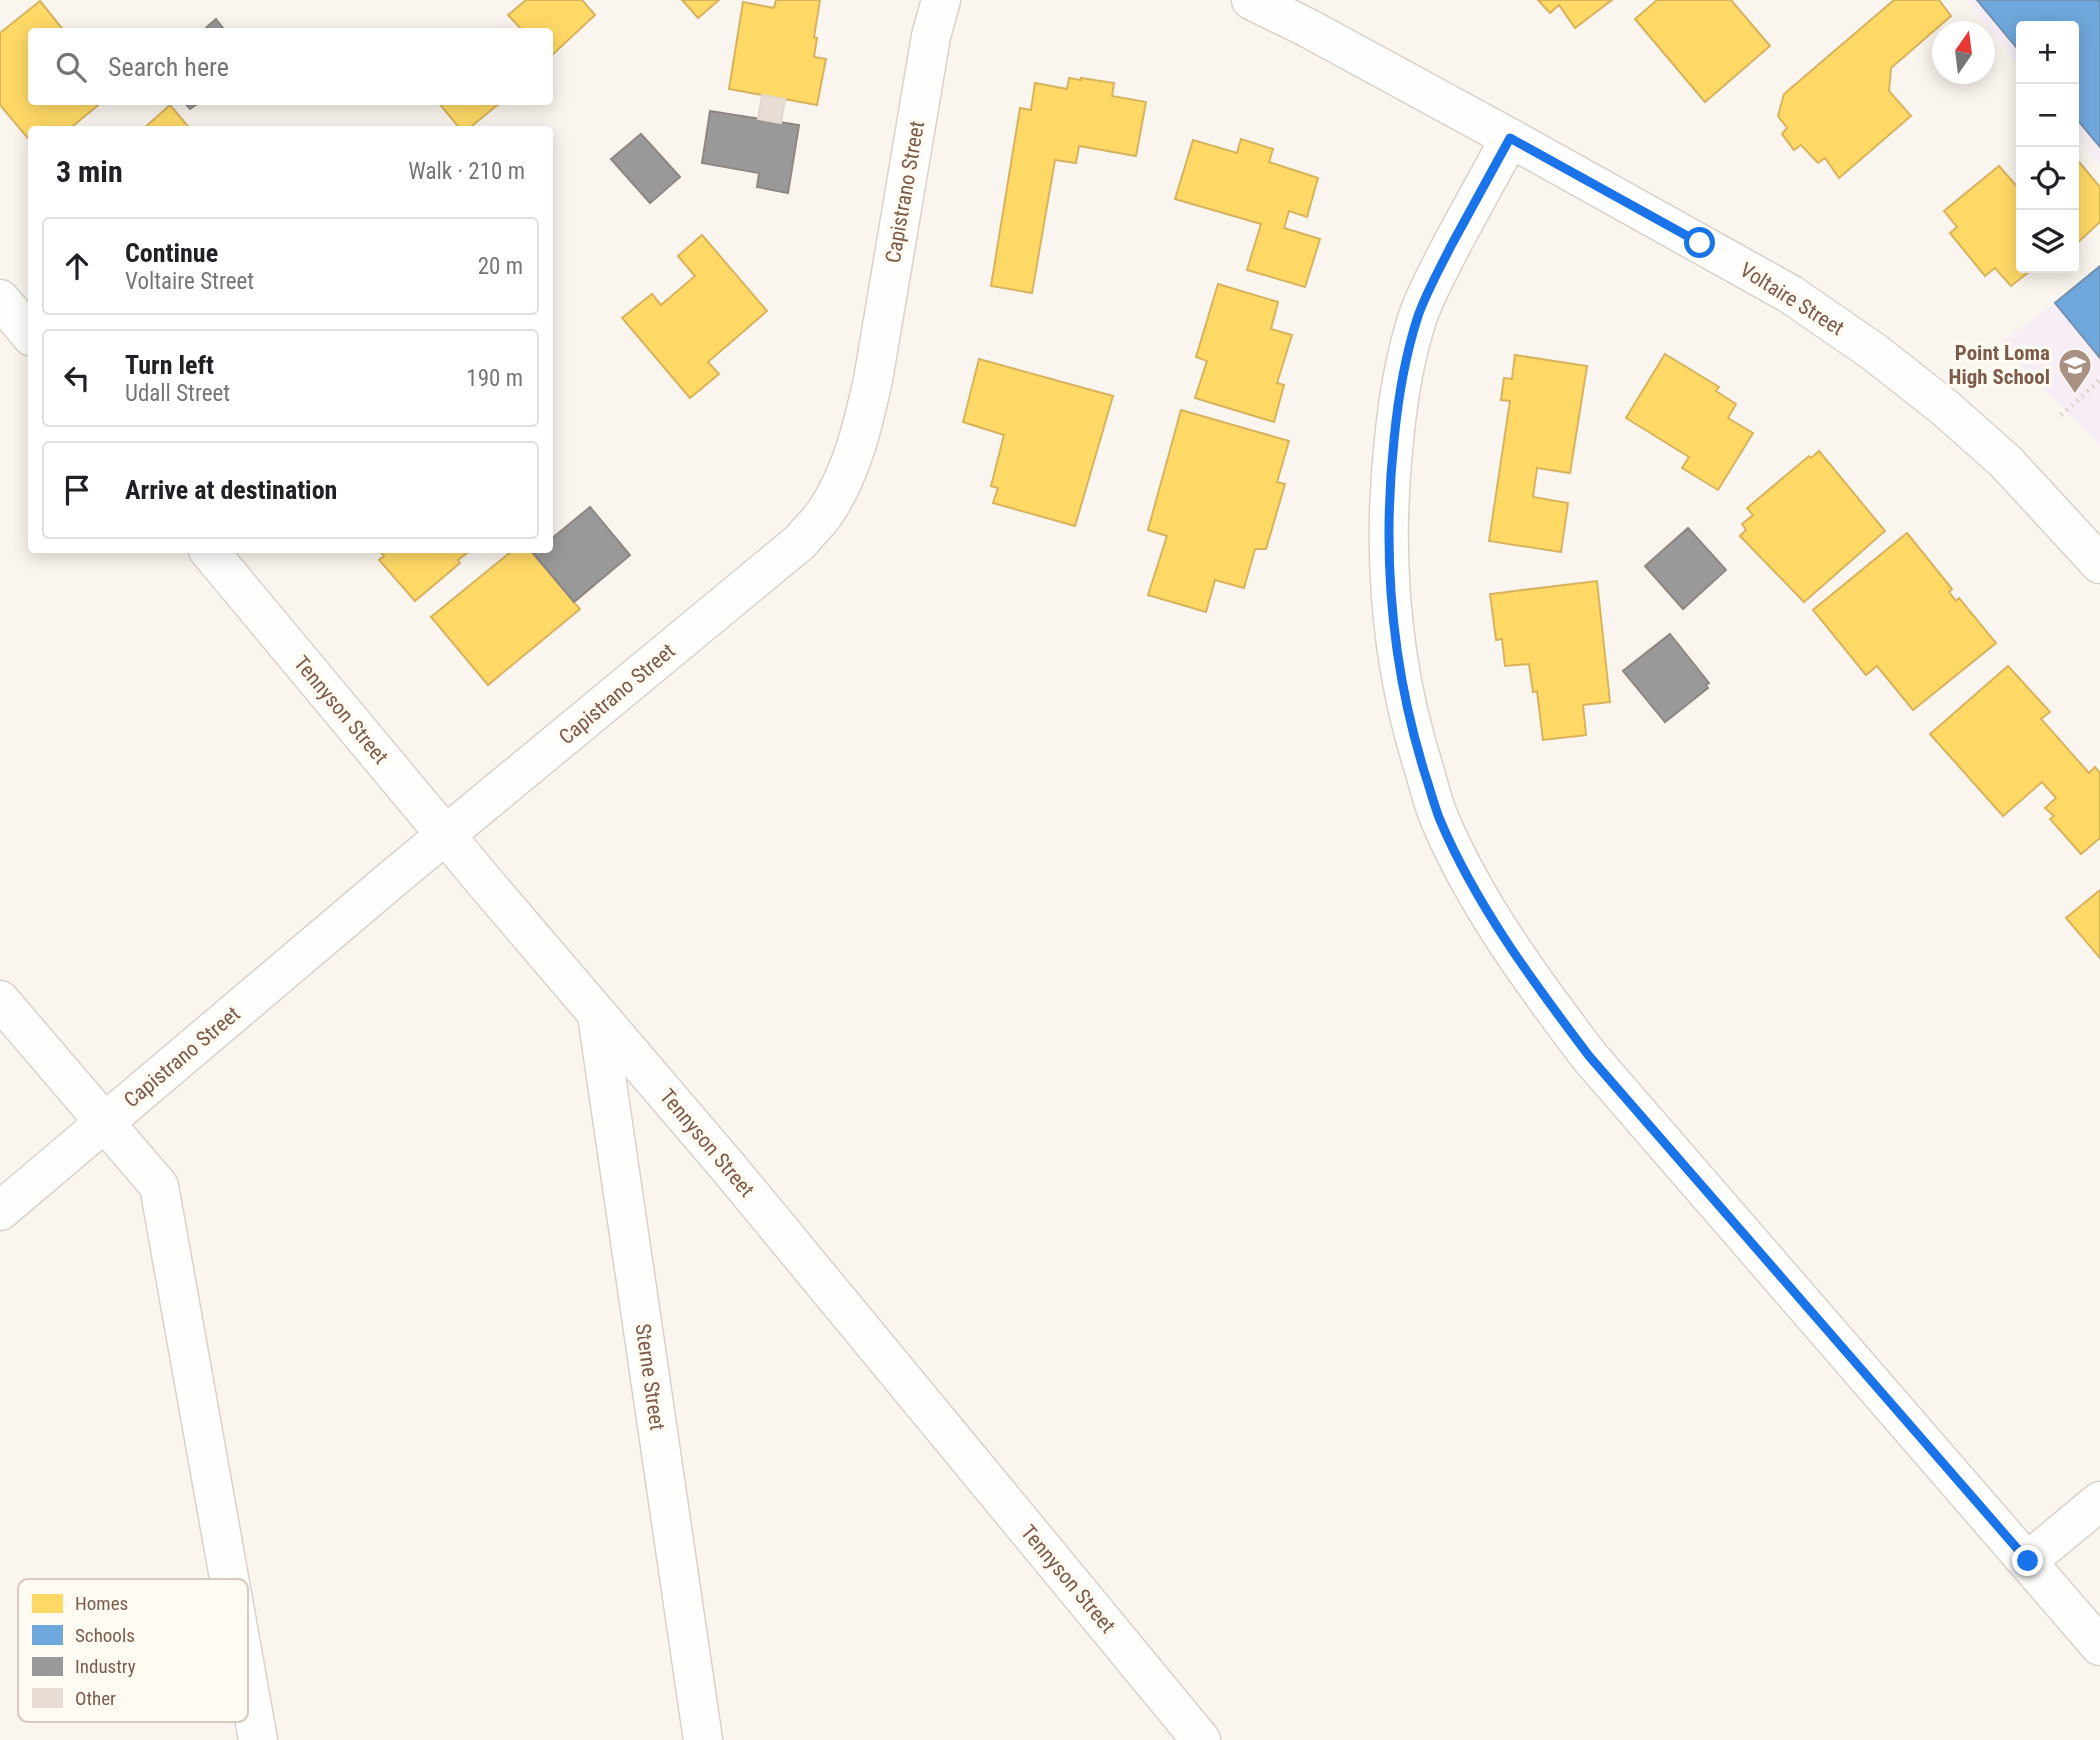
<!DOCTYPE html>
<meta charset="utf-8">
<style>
:root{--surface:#fff;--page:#f6f6f6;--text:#202124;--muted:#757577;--line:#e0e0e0}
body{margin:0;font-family:"Roboto Condensed",sans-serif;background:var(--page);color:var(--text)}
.controls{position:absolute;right:21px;top:21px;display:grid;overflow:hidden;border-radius:7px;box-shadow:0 4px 18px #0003}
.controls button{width:63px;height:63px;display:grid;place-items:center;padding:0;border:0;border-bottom:2px solid var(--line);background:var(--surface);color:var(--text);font:35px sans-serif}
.compass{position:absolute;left:1932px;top:21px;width:63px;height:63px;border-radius:50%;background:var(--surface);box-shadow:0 4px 18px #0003;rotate:14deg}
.stop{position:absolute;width:21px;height:21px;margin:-16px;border:5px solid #1a73e8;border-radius:50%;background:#fff}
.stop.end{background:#1a73e8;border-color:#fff;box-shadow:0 2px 7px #0008}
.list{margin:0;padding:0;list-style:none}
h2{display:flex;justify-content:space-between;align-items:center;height:91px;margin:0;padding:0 28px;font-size:30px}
h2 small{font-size:23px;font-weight:400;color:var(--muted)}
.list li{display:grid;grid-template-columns:46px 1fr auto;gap:21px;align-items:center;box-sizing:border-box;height:98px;margin:0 14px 14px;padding:0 14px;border:2px solid var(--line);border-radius:7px}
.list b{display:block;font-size:26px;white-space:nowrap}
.list p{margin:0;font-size:23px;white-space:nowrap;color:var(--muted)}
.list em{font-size:23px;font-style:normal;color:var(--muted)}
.icon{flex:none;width:38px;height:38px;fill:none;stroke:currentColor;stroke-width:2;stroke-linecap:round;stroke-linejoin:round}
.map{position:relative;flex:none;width:2100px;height:1740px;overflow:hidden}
.search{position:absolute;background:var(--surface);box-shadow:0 4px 18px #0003;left:28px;top:28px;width:525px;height:77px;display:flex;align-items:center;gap:18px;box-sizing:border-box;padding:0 24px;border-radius:7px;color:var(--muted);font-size:26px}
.panel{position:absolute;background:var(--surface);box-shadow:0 4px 18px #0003;left:28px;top:126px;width:525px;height:427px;border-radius:7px}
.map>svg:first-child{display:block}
.education{fill:#f6edf5}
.homes{fill:#ffd966;stroke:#d8b35e;stroke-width:2}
.schools{fill:#6fa8dc;stroke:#7391b0;stroke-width:2}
.industry{fill:#999;stroke:#908681;stroke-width:2}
.building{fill:#e7ddd5;stroke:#e3d8d0;stroke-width:2}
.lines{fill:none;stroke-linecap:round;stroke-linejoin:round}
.minor-casing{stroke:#d9d2cc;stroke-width:41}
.path{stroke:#ddd4ce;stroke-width:4.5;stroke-dasharray:2 5;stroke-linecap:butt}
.minor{stroke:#fefefc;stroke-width:38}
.route{stroke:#1a73e8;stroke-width:9}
.labels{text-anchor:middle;stroke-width:7;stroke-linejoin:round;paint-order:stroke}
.street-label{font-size:21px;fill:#7c5b4a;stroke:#fffaf2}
.poi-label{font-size:21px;font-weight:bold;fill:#7c5b4a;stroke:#fffaf2;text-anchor:end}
.key{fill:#fffaf2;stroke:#d8cac0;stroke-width:2}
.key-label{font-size:19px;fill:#7c5b4a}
</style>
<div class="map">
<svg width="2100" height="1740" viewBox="0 0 2100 1740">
<rect width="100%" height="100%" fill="#faf5ee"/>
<g class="education">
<polygon points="1966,0 2100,0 2100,164 2074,132 2074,26 2021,26 2021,68"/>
<polygon points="2100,266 2100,445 1999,344 2055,303"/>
</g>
<g class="homes">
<polygon points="526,0 582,0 595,15 550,57 550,32 524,32 508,15"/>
<polygon points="682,0 719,0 698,18"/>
<polygon points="776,0 820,0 814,37 817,38 814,57 826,59 817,105 729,89 743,2 774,8"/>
<polygon points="1538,0 1612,0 1575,28 1559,5 1550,13"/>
<polygon points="1657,0 1731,0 1770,46 1705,102 1635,19"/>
<polygon points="1894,0 1939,0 1951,16 1891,68 1889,91 1911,116 1839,178 1825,158 1818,163 1801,145 1794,150 1782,134 1787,128 1778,116 1784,94"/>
<polygon points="40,1 65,32 32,32 32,102 102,102 68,130 32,130 32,143 0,105 0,33"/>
<polygon points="1069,78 1081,80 1081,78 1114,83 1112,96 1146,102 1136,156 1079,146 1076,163 1055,160 1032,293 991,286 1020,108 1031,110 1035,83 1067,89"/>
<polygon points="438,102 501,102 467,130 461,130"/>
<polygon points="170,105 191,130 142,130"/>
<polygon points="1241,139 1273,149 1269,162 1318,178 1307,217 1289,211 1284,228 1320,239 1305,287 1247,270 1261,224 1175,199 1193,140 1237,153"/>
<polygon points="2074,156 2100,187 2100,222 2074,246"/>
<polygon points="1999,166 2021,191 2021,268 2034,268 2011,286 1995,268 1985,276 1950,233 1957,227 1944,211"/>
<polygon points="702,235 767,311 708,362 719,374 690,398 622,318 652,294 661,305 695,276 678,256"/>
<polygon points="1218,284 1278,302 1271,329 1292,335 1277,383 1284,385 1274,422 1195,398 1207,361 1196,357"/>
<polygon points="1665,354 1719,387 1716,391 1736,404 1728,418 1753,433 1718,490 1682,468 1689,457 1626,418"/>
<polygon points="1515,355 1587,366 1570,473 1537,468 1533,497 1568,503 1561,552 1489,541 1510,401 1501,400 1504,378 1512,379"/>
<polygon points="979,359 1113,396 1075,526 993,503 998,488 991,486 1004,435 963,422"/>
<polygon points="1181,410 1289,441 1277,482 1285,484 1266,549 1255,549 1244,588 1215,580 1206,612 1148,595 1167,536 1148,530"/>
<polygon points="1819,451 1885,531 1804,602 1740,536 1746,530 1742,524 1753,515 1747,508 1809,456 1811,458"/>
<polygon points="1907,533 1952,589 1949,592 1956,601 1959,598 1996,643 1913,710 1877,666 1866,675 1813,610"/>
<polygon points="379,550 471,550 458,560 460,563 415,601 379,560 384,556"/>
<polygon points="513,550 530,550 580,609 488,685 431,617"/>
<polygon points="1597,581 1610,702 1583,705 1586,735 1543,740 1537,691 1533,692 1529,664 1505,666 1502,639 1496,640 1490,594"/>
<polygon points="2008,666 2050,712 2041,719 2089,773 2095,767 2100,773 2100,838 2081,854 2050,819 2054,816 2045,808 2056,798 2042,782 2003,816 1930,734"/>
<polygon points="2100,890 2100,958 2066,918"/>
</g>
<g class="schools">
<polygon points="1977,0 2100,0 2100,147 2074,116 2074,26 2021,26 2021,53"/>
<polygon points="2100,266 2100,358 2055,303"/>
</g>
<g class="industry">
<polygon points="216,19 226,32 201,32"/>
<polygon points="184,102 200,102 190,109"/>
<polygon points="710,111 799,125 788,193 757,187 759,173 702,163"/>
<polygon points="641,134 680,177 650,203 611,159"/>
<polygon points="590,507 630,555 574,602 533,553 538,550 550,550 550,540"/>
<polygon points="1688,528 1726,570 1683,609 1645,566"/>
<polygon points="1670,634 1709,683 1706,685 1708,688 1665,722 1623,671"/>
</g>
<polygon class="building" points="762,95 785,99 781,123 758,119"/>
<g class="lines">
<defs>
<g id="minor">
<polyline points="1251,0 1308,28 1510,138 1790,294 1874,352 1944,407 2006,462 2100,564"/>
<path d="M1510,138C1491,173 1471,209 1452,244C1440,268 1427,291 1418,316C1405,356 1398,398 1394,440C1382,552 1390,662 1424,769C1429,786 1433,804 1440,820C1476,905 1533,982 1589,1056L2100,1646"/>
<polyline points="0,299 32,337"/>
<polyline points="208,550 488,886 728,1167 1201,1740"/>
<polyline points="0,1000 159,1186 258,1740"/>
<polyline points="597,1015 703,1740"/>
<path d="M0,1211L397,875L800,542C808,532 818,523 825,513C852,473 863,425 873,380L931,36L941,0"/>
<polyline points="2028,1561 2100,1501"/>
</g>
</defs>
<use href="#minor" class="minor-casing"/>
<polyline class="path" points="2061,415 2100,380"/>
<use href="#minor" class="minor"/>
</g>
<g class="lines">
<path class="route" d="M1700,243L1510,138C1491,173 1471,209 1452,244C1440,268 1427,291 1418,316C1405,356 1398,398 1394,440C1382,554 1391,665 1425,774C1430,789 1434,805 1440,820C1476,905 1533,982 1589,1056L2028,1561"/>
</g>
<defs>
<symbol id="school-pin" viewBox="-11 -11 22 30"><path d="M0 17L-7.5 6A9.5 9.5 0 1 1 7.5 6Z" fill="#a89183" stroke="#fffaf2"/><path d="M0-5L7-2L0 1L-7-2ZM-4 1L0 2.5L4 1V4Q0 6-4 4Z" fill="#fff"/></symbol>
</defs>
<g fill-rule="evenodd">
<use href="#school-pin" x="2056" y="346" width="38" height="52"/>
</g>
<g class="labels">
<g class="street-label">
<text transform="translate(905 192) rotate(-80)" y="7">Capistrano Street</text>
<text transform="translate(1792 299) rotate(32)" y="7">Voltaire Street</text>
<text transform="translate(617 694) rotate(-40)" y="7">Capistrano Street</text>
<text transform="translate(341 710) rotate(50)" y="7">Tennyson Street</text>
<text transform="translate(182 1057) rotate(-40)" y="7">Capistrano Street</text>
<text transform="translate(707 1143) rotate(50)" y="7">Tennyson Street</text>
<text transform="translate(650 1377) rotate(82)" y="7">Sterne Street</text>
<text transform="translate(1068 1579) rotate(50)" y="7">Tennyson Street</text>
</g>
<g class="poi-label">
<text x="2050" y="360">Point Loma<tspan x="2050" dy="24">High School</tspan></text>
</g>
</g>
<rect x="18" y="1579" width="230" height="143" rx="10" class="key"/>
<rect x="32" y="1594" width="31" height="19" fill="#ffd966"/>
<rect x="32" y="1625" width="31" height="20" fill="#6fa8dc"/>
<rect x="32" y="1657" width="31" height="19" fill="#999"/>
<rect x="32" y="1688" width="31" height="20" fill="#e7ddd5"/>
<g class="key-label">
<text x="75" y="1610">Homes</text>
<text x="75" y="1642">Schools</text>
<text x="75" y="1673">Industry</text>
<text x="75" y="1705">Other</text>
</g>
</svg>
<div class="controls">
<button>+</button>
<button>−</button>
<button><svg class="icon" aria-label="locate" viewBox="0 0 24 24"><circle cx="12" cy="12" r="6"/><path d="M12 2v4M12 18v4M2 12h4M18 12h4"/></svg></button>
<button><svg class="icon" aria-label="layers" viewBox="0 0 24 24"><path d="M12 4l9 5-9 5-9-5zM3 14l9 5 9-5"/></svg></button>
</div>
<svg class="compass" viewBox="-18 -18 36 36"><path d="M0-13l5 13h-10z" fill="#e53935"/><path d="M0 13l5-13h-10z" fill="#757577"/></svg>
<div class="stop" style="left:1700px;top:243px"></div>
<div class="stop end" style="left:2028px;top:1561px"></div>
<div class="search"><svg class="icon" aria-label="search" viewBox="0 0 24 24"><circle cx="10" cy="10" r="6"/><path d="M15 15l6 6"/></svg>Search here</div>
<section class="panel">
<h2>3 min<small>Walk · 210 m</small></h2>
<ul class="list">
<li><svg class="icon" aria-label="ahead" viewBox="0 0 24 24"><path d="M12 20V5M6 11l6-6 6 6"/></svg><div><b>Continue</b><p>Voltaire Street</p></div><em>20 m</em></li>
<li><svg class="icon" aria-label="left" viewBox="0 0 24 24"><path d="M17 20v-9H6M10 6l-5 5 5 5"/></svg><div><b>Turn left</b><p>Udall Street</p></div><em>190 m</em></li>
<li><svg class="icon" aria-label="arrive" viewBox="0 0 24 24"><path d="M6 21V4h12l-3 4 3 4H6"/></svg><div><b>Arrive at destination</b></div></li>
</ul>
</section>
</div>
